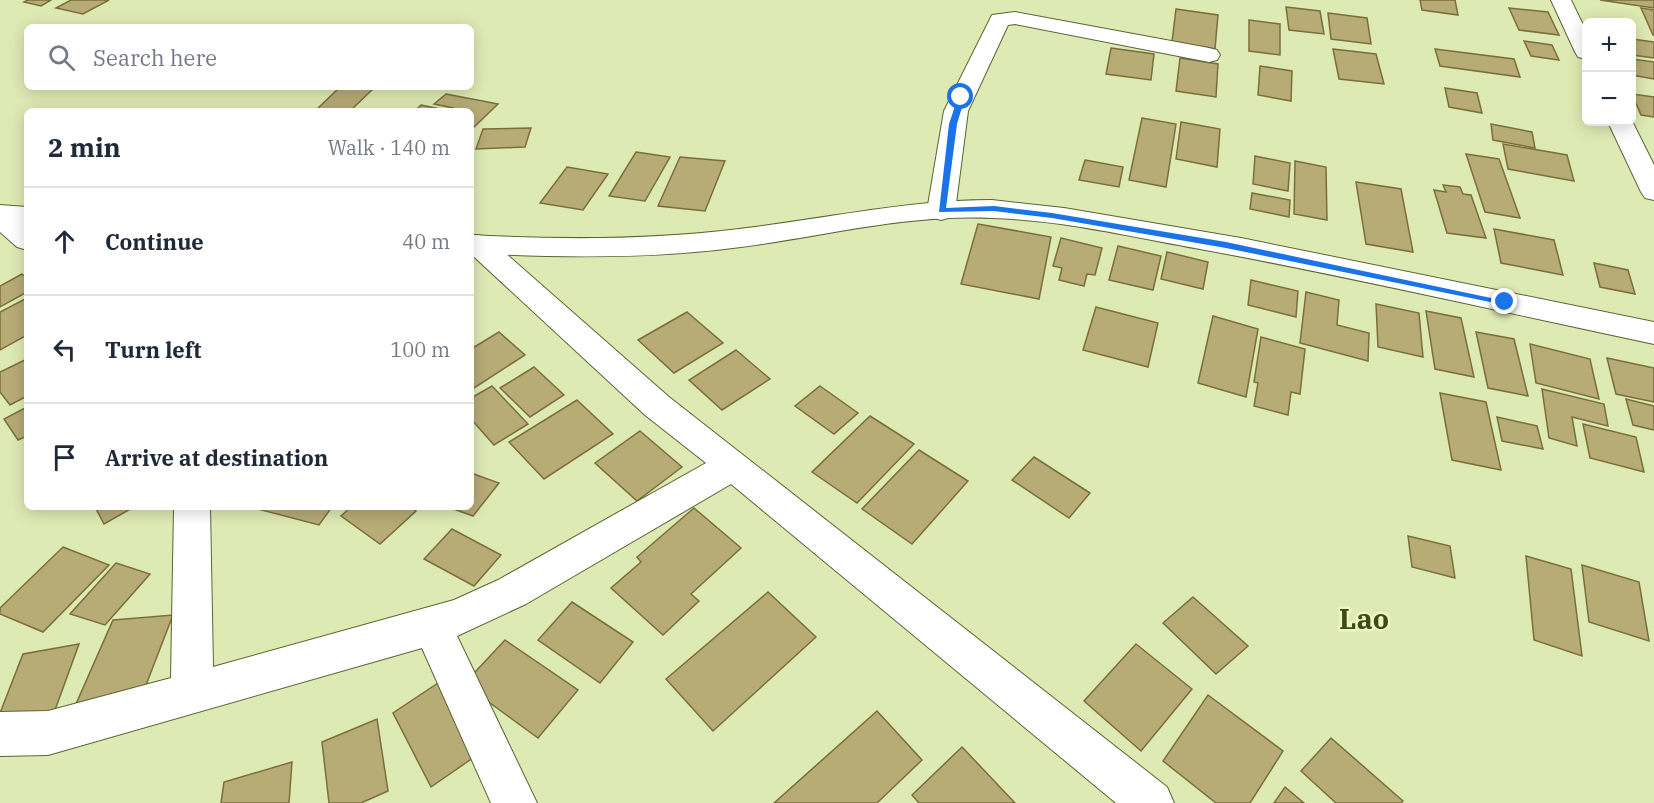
<!DOCTYPE html>
<meta charset="utf-8">
<style>
:root{--surface:#fff;--page:#f6f6f7;--text:#1f2937;--muted:#747a83;--line:#e0e1e3}
body{margin:0;font-family:"IBM Plex Serif",serif;background:var(--page);color:var(--text)}
.controls{position:absolute;right:18px;top:18px;display:grid;overflow:hidden;border-radius:9px;box-shadow:0 3px 15px #0003}
.controls button{width:54px;height:54px;display:grid;place-items:center;padding:0;border:0;border-bottom:2px solid var(--line);background:var(--surface);color:var(--text);font:30px sans-serif}
.stop{position:absolute;width:18px;height:18px;margin:-14px;border:4px solid #1a73e8;border-radius:50%;background:#fff}
.stop.end{background:#1a73e8;border-color:#fff;box-shadow:0 2px 6px #0008}
.list{margin:0;padding:0;list-style:none}
h2{display:flex;justify-content:space-between;align-items:center;height:78px;margin:0;padding:0 24px;font-size:26px}
h2 small{font-size:20px;font-weight:400;color:var(--muted)}
.list li{display:grid;grid-template-columns:39px 1fr auto;gap:18px;align-items:center;box-sizing:border-box;height:108px;padding:0 24px;border-top:2px solid var(--line)}
.list b{display:block;font-size:22px;white-space:nowrap}
.list em{font-size:20px;font-style:normal;color:var(--muted)}
.icon{flex:none;width:33px;height:33px;fill:none;stroke:currentColor;stroke-width:2;stroke-linecap:round;stroke-linejoin:round}
.map{position:relative;flex:none;width:1654px;height:803px;overflow:hidden}
.search{position:absolute;background:var(--surface);box-shadow:0 3px 15px #0003;left:24px;top:24px;width:450px;height:66px;display:flex;align-items:center;gap:15px;box-sizing:border-box;padding:0 21px;border-radius:9px;color:var(--muted);font-size:22px}
.panel{position:absolute;background:var(--surface);box-shadow:0 3px 15px #0003;left:24px;top:108px;width:450px;height:402px;border-radius:9px}
.map>svg:first-child{display:block}
.building{fill:#b7ac76;stroke:#7a6f3b;stroke-width:1.5}
.lines{fill:none;stroke-linecap:round;stroke-linejoin:round}
.minor-casing{stroke:#5b6433;stroke-width:2}
.tertiary-casing{stroke:#5b6433;stroke-width:2}
.minor{fill:#fff;fill-rule:evenodd}
.tertiary{fill:#fff;fill-rule:evenodd}
.route{fill:#1a73e8}
.labels{text-anchor:middle;stroke-width:5;stroke-linejoin:round;paint-order:stroke}
.near-quarter-label{font-size:28px;font-weight:bold;fill:#414917;stroke:#ecf7c1}
</style>
<div class="map">
<svg width="1654" height="803" viewBox="0 0 1654 803">
<rect width="100%" height="100%" fill="#deeab4"/>
<g class="building">
<polygon points="28,0 51,0 41,6 24,2"/>
<polygon points="71,0 109,0 83,14 56,8"/>
<polygon points="1420,0 1455,0 1458,15 1422,10"/>
<polygon points="1600,0 1654,0 1654,8"/>
<polygon points="1286,7 1320,11 1324,34 1289,30"/>
<polygon points="1509,8 1548,12 1559,35 1519,30"/>
<polygon points="1641,8 1654,10 1654,35 1653,35"/>
<polygon points="1176,9 1218,15 1215,49 1172,42"/>
<polygon points="1328,13 1367,18 1371,44 1331,39"/>
<polygon points="1249,20 1280,24 1280,55 1249,51"/>
<polygon points="1632,39 1654,42 1654,58 1632,55"/>
<polygon points="1524,41 1552,45 1559,60 1531,56"/>
<polygon points="1111,48 1154,54 1151,80 1106,74"/>
<polygon points="1333,49 1376,54 1384,84 1339,79"/>
<polygon points="1435,49 1514,59 1520,77 1440,66"/>
<polygon points="1180,58 1218,64 1216,97 1176,91"/>
<polygon points="1632,59 1654,62 1654,79 1632,75"/>
<polygon points="1260,66 1292,71 1291,101 1258,95"/>
<polygon points="340,87 375,87 350,111 316,110"/>
<polygon points="1445,88 1477,93 1482,113 1449,107"/>
<polygon points="446,94 498,104 471,130 471,111 450,111 453,108 434,104"/>
<polygon points="1632,94 1654,97 1654,117 1641,115"/>
<polygon points="421,105 445,110 415,111"/>
<polygon points="1142,118 1176,124 1166,187 1129,180"/>
<polygon points="1181,122 1220,129 1217,167 1176,159"/>
<polygon points="1491,124 1532,132 1535,148 1493,140"/>
<polygon points="531,128 525,147 476,149 483,129"/>
<polygon points="1503,144 1567,155 1574,181 1508,169"/>
<polygon points="636,152 670,157 645,201 609,196"/>
<polygon points="1466,154 1499,159 1520,218 1485,212"/>
<polygon points="1255,156 1290,163 1288,191 1253,184"/>
<polygon points="680,157 725,161 705,211 658,206"/>
<polygon points="1085,160 1123,167 1119,187 1079,180"/>
<polygon points="1295,161 1326,167 1327,220 1294,214"/>
<polygon points="567,167 608,174 583,210 540,203"/>
<polygon points="1356,182 1401,189 1413,252 1366,244"/>
<polygon points="1443,185 1460,187 1463,194 1471,195 1486,238 1447,233 1434,190 1446,192"/>
<polygon points="1252,193 1290,200 1289,217 1250,209"/>
<polygon points="978,224 1051,237 1039,299 961,284"/>
<polygon points="1494,229 1554,240 1563,275 1501,263"/>
<polygon points="1061,238 1102,248 1095,275 1087,274 1084,286 1059,280 1062,268 1053,266"/>
<polygon points="1118,246 1161,256 1153,290 1109,280"/>
<polygon points="1167,252 1208,262 1203,289 1161,279"/>
<polygon points="1594,263 1628,270 1635,294 1600,287"/>
<polygon points="22,274 27,278 27,292 0,307 0,286"/>
<polygon points="1251,280 1298,291 1296,317 1248,305"/>
<polygon points="1306,292 1339,300 1337,325 1369,333 1368,361 1300,343"/>
<polygon points="27,298 27,335 0,350 0,312"/>
<polygon points="1376,304 1419,313 1423,357 1378,347"/>
<polygon points="1096,307 1158,323 1148,367 1083,350"/>
<polygon points="1426,311 1461,318 1474,377 1435,369"/>
<polygon points="687,312 723,343 674,373 638,340"/>
<polygon points="1213,316 1258,329 1246,397 1198,383"/>
<polygon points="499,332 525,355 474,388 471,385 471,349"/>
<polygon points="1476,332 1514,339 1528,396 1488,388"/>
<polygon points="1261,337 1305,349 1300,394 1291,392 1288,415 1254,406 1258,383 1254,382"/>
<polygon points="1530,344 1590,359 1599,399 1536,383"/>
<polygon points="736,350 770,379 722,410 689,380"/>
<polygon points="1607,358 1654,368 1654,402 1616,394"/>
<polygon points="27,359 27,396 10,405 0,392 0,372"/>
<polygon points="534,367 564,395 530,417 500,388"/>
<polygon points="492,386 528,424 494,445 471,419 471,398"/>
<polygon points="820,386 858,413 834,434 795,406"/>
<polygon points="1542,389 1604,404 1608,426 1572,417 1577,446 1549,438"/>
<polygon points="1440,393 1486,402 1501,470 1452,460"/>
<polygon points="1626,399 1654,406 1654,430 1633,425"/>
<polygon points="577,400 613,434 544,479 509,442"/>
<polygon points="27,407 27,436 18,440 4,419"/>
<polygon points="870,416 914,444 857,503 812,472"/>
<polygon points="1497,417 1537,426 1543,449 1502,441"/>
<polygon points="1583,424 1636,437 1644,472 1590,458"/>
<polygon points="640,431 682,467 637,501 595,463"/>
<polygon points="919,450 968,481 912,544 862,509"/>
<polygon points="1034,457 1090,493 1069,518 1012,480"/>
<polygon points="471,473 499,483 473,516 448,507 471,507"/>
<polygon points="95,507 134,507 104,524"/>
<polygon points="250,507 332,507 319,525"/>
<polygon points="351,507 410,507 416,511 380,544 341,516"/>
<polygon points="694,508 741,548 691,594 699,601 663,635 611,588 641,562 637,557"/>
<polygon points="452,529 501,555 474,586 424,559"/>
<polygon points="1408,536 1450,546 1455,578 1412,567"/>
<polygon points="63,547 109,565 43,632 0,614 0,608"/>
<polygon points="1526,556 1571,569 1582,656 1534,640"/>
<polygon points="116,563 150,574 105,625 70,614"/>
<polygon points="1582,565 1639,582 1649,641 1589,622"/>
<polygon points="768,592 816,637 713,731 666,679"/>
<polygon points="1193,597 1248,646 1216,674 1163,623"/>
<polygon points="572,602 633,642 600,683 538,640"/>
<polygon points="173,615 141,698 76,704 113,620"/>
<polygon points="505,640 578,690 538,738 464,684"/>
<polygon points="79,644 55,710 0,720 0,713 23,654"/>
<polygon points="1136,644 1192,689 1141,751 1084,701"/>
<polygon points="441,681 480,753 431,787 393,713"/>
<polygon points="1208,695 1283,751 1250,803 1216,803 1163,761"/>
<polygon points="877,711 922,760 877,803 774,803"/>
<polygon points="377,719 388,791 361,803 329,803 322,742"/>
<polygon points="1331,738 1403,801 1401,803 1336,803 1301,771"/>
<polygon points="962,747 1015,803 919,803 912,795"/>
<polygon points="292,762 289,803 221,803 224,782"/>
<polygon points="1285,787 1304,803 1274,803"/>
</g>
<g class="lines">
<defs>
<g id="minor">
<polygon points="1015,12 1209,48 1217,50 1220,55 1217,60 1209,62 1015,24 1008,25 968,111 955,211 951,217 941,220 931,217 927,211 944,111 992,15"/>
<polygon points="0,208 10,211 27,226 27,250 17,247 0,232"/>
<polygon points="477,235 487,237 669,397 1167,787 1174,803 1116,803 731,484 526,604 457,636 537,803 491,803 422,648 48,755 0,756 0,712 48,711 171,678 174,507 210,507 213,667 454,600 498,580 706,463 645,415 471,254 471,236"/>
</g>
<g id="tertiary">
<polygon points="1551,0 1571,0 1586,31 1586,59 1578,57 1575,52"/>
<polygon points="1632,121 1654,165 1654,200 1645,198 1641,192 1608,122"/>
<path d="M992,200L1064,208L1241,238L1654,322V344C1503,312 1352,277 1200,249C1132,237 1062,220 992,218C907,214 825,236 741,247C652,259 561,258 471,253V235C561,240 650,240 739,229C824,219 906,200 992,200Z"/>
<polygon points="0,205 27,207 27,225 0,223"/>
</g>
</defs>
<use href="#minor" class="minor-casing"/>
<use href="#tertiary" class="tertiary-casing"/>
<use href="#minor" class="minor"/>
<use href="#tertiary" class="tertiary"/>
</g>
<polygon class="route" points="961,95 965,97 957,124 946,208 994,206 1052,213 1226,242 1510,302 1505,305 1226,248 1052,218 994,211 939,212 949,124 958,97"/>
<g class="labels">
<g class="near-quarter-label">
<text x="1364" y="629">Lao</text>
</g>
</g>
</svg>
<div class="controls">
<button>+</button>
<button>−</button>
</div>
<div class="stop" style="left:961px;top:97px"></div>
<div class="stop end" style="left:1505px;top:302px"></div>
<div class="search"><svg class="icon" aria-label="search" viewBox="0 0 24 24"><circle cx="10" cy="10" r="6"/><path d="M15 15l6 6"/></svg>Search here</div>
<section class="panel">
<h2>2 min<small>Walk · 140 m</small></h2>
<ul class="list">
<li><svg class="icon" aria-label="ahead" viewBox="0 0 24 24"><path d="M12 20V5M6 11l6-6 6 6"/></svg><div><b>Continue</b></div><em>40 m</em></li>
<li><svg class="icon" aria-label="left" viewBox="0 0 24 24"><path d="M17 20v-9H6M10 6l-5 5 5 5"/></svg><div><b>Turn left</b></div><em>100 m</em></li>
<li><svg class="icon" aria-label="arrive" viewBox="0 0 24 24"><path d="M6 21V4h12l-3 4 3 4H6"/></svg><div><b>Arrive at destination</b></div></li>
</ul>
</section>
</div>
